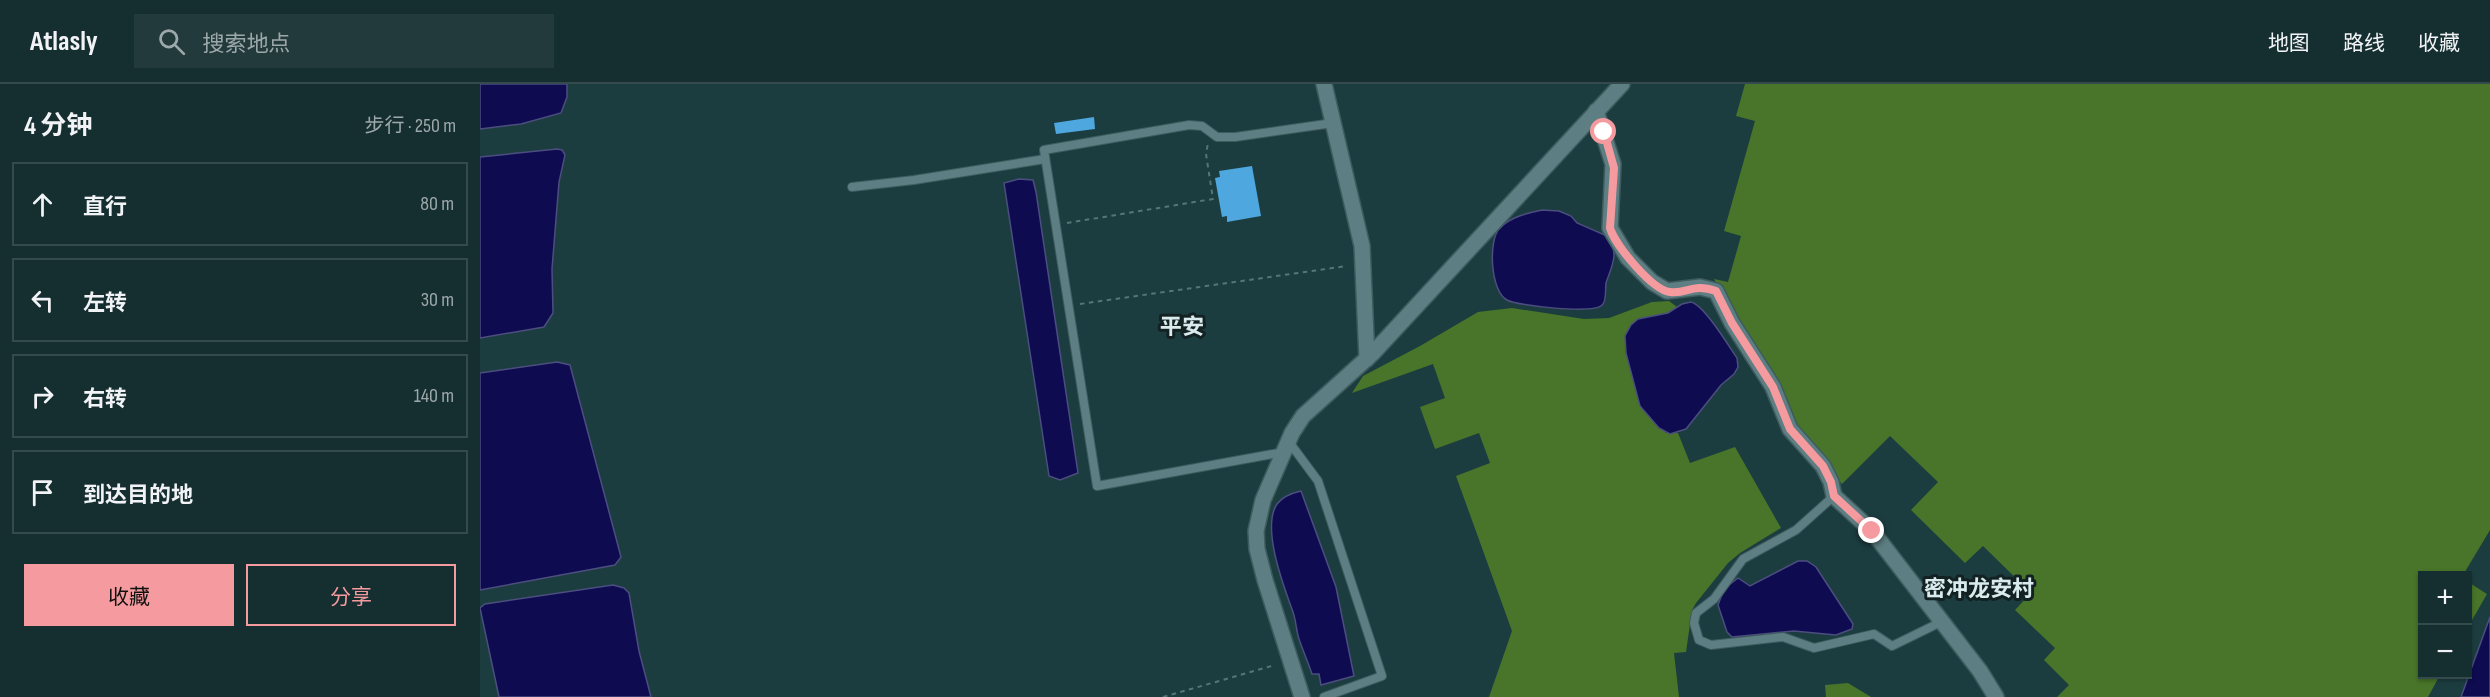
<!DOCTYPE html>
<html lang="zh">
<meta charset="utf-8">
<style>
:root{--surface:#152e30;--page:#223a3c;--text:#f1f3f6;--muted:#9da8ab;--line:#344a4c;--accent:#f59b9f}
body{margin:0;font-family:"Sofia Sans Condensed","Noto Sans SC",sans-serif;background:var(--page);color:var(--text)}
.controls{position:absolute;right:18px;bottom:18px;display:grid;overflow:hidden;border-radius:0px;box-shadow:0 2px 4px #0004}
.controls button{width:54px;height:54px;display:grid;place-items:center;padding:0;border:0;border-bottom:2px solid var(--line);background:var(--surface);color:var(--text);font:30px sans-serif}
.stop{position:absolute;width:18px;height:18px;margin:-14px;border:4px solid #f59b9f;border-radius:50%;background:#fff}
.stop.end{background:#f59b9f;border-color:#fff;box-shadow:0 2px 6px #0008}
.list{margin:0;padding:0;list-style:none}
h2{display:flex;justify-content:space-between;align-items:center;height:78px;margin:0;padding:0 24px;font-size:26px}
h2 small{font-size:20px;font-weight:400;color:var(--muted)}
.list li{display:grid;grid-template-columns:39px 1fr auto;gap:18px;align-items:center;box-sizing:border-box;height:84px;margin:0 12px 12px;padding:0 12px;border:2px solid var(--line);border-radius:0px}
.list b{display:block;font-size:22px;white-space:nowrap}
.list em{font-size:20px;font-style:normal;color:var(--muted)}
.actions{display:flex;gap:12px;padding:18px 24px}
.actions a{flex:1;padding:14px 0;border:2px solid var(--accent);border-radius:0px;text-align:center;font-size:21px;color:var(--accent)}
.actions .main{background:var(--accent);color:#111}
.icon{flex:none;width:33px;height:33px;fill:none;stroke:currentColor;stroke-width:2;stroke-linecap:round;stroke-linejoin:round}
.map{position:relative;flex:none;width:2010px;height:613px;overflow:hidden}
header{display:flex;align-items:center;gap:36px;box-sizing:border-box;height:84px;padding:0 30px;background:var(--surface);border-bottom:2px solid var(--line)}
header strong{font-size:28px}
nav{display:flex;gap:33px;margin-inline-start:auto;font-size:21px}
.search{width:420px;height:54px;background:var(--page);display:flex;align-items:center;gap:15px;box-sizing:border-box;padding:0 21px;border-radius:0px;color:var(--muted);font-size:22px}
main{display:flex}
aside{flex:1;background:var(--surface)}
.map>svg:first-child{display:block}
.forest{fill:#487529}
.water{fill:#0e0b50;stroke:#4b4e7f;stroke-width:1.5}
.building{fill:#4ea7de}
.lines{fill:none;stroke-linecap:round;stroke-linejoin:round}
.service-casing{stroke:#3e5b5e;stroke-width:10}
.minor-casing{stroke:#3e5b5e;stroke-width:18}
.tertiary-casing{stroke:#3e5b5e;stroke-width:18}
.path{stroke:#577476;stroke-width:2;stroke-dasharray:4.5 4.5;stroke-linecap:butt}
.service{stroke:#5d7e82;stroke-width:8}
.minor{stroke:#5d7e82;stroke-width:15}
.tertiary{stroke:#5d7e82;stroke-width:15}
.route{stroke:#f59b9f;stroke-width:8}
.labels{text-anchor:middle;stroke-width:6;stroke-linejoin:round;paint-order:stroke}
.quarter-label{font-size:22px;font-weight:bold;fill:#d9ebed;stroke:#132122}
</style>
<header>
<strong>Atlasly</strong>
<div class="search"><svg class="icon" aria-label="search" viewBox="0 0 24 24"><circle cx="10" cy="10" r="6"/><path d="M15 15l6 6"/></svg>搜索地点</div>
<nav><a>地图</a><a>路线</a><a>收藏</a></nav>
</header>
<main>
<aside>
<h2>4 分钟<small>步行 · 250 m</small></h2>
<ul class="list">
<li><svg class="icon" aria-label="ahead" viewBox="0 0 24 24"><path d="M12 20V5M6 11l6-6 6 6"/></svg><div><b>直行</b></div><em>80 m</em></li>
<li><svg class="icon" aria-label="left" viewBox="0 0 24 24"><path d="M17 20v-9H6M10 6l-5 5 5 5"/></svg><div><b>左转</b></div><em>30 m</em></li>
<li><svg class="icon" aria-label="right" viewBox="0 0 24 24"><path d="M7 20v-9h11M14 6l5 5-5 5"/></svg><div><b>右转</b></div><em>140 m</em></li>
<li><svg class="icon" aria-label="arrive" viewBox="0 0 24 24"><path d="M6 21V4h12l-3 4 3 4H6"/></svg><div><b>到达目的地</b></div></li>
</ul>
<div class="actions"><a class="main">收藏</a><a>分享</a></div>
</aside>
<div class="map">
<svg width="2010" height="613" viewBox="0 0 2010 613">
<rect width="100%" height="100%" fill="#1c3d40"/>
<g class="forest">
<polygon points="1265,0 2010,0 2010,446 1983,491 1942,492 1942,590 1960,591 1948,613 1577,613 1589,601 1564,576 1575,564 1535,526 1551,509 1503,462 1485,479 1431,426 1458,398 1410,352 1362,400 1318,349 1234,195 1248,198 1261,152 1244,147 1275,37 1256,32"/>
<polygon points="1189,217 1197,223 1188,229 1166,233 1145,261 1160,322 1186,349 1198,349 1210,379 1255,363 1301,444 1260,469 1248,479 1216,519 1212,526 1206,568 1194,569 1199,613 1009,613 1032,547 976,392 1010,379 999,349 955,365 940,323 965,314 953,280 872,309 883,292 940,262 998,228 1032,224 1104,235 1129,234 1172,218"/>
<polygon points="1988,498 2007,510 1988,543"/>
<polygon points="1368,599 1391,613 1346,613 1345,601"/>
</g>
<g class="water">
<polygon points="0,0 87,0 87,13 81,29 41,40 0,45"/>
<polygon points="77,65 82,66 85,71 79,98 72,185 73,229 64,243 0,254 0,73"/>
<polygon points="539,95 553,96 556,108 598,389 580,396 569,392 524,99"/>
<path d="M1062,126L1079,127L1091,132L1097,139L1127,152C1140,169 1132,181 1126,199C1125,205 1127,217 1122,221C1114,230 1037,222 1027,216C1010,207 1008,155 1020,144C1030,133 1048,129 1062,126Z"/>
<path d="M1211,218C1224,221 1248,261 1257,274L1258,283L1254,290L1241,301L1206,345L1190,350L1179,344L1160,322L1146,269L1145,252L1151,241L1158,235L1188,229L1202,220Z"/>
<polygon points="77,278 90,281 141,473 135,481 0,506 0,289"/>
<path d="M821,407L856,503L874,592L841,601L839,590H832C828,578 823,567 819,555C816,546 816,536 813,528C804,503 781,444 797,420C803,412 812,409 821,407Z"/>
<polygon points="1318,477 1327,477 1336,483 1373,540 1372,545 1356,551 1314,547 1252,553 1247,548 1238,521 1244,505 1258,494 1270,502"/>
<polygon points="133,501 144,504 149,509 159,567 171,613 19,613 0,524 5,520"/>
<polygon points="2010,533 2010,613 1981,613"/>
</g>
<g class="building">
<polygon points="614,33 615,45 576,50 574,39"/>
<polygon points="772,82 781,132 747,138 747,132 742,133 735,94 740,93 739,87"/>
</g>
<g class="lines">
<defs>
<g id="service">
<polyline points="372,103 434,96 565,75"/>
<polyline points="809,358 838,397 902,592 844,613"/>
<polyline points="804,368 617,402 564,66 709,41 722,42 737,53 755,53 853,39"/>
<polyline points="1354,412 1316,446 1263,475 1234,515 1216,529 1214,539 1219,556 1231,561 1303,553 1334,564 1394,550 1412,562 1461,538"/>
</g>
<g id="minor">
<polyline points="844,0 882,162 887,275"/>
<polyline points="1116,27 1133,80 1130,144 1148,174 1172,198 1187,207 1220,203 1236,207 1252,239 1293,303 1310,345 1343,382 1351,398 1354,412 1392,447 1500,587 1516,613"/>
</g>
<polyline id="tertiary" points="822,613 785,496 777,465 776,447 783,416 812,349 823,332 893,269 1142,0"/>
</defs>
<use href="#service" class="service-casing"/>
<use href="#minor" class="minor-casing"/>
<use href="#tertiary" class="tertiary-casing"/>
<g class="path">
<polyline points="587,139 733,115 726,70 728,59"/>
<polyline points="600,220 867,182"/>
<polyline points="683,613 795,581"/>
</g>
<use href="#service" class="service"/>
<use href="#minor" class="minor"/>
<use href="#tertiary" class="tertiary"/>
</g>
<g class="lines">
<path class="route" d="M1124,48L1134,84L1130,144C1135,161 1172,206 1190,208C1208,210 1212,199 1236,207L1252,239L1293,303L1310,345L1343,382L1351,398L1354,412L1392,447"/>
</g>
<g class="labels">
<g class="quarter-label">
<text x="702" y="250">平安</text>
<text x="1499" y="512">密冲龙安村</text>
</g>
</g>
</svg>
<div class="controls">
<button>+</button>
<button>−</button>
</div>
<div class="stop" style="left:1124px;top:48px"></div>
<div class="stop end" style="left:1392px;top:447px"></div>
</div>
</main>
